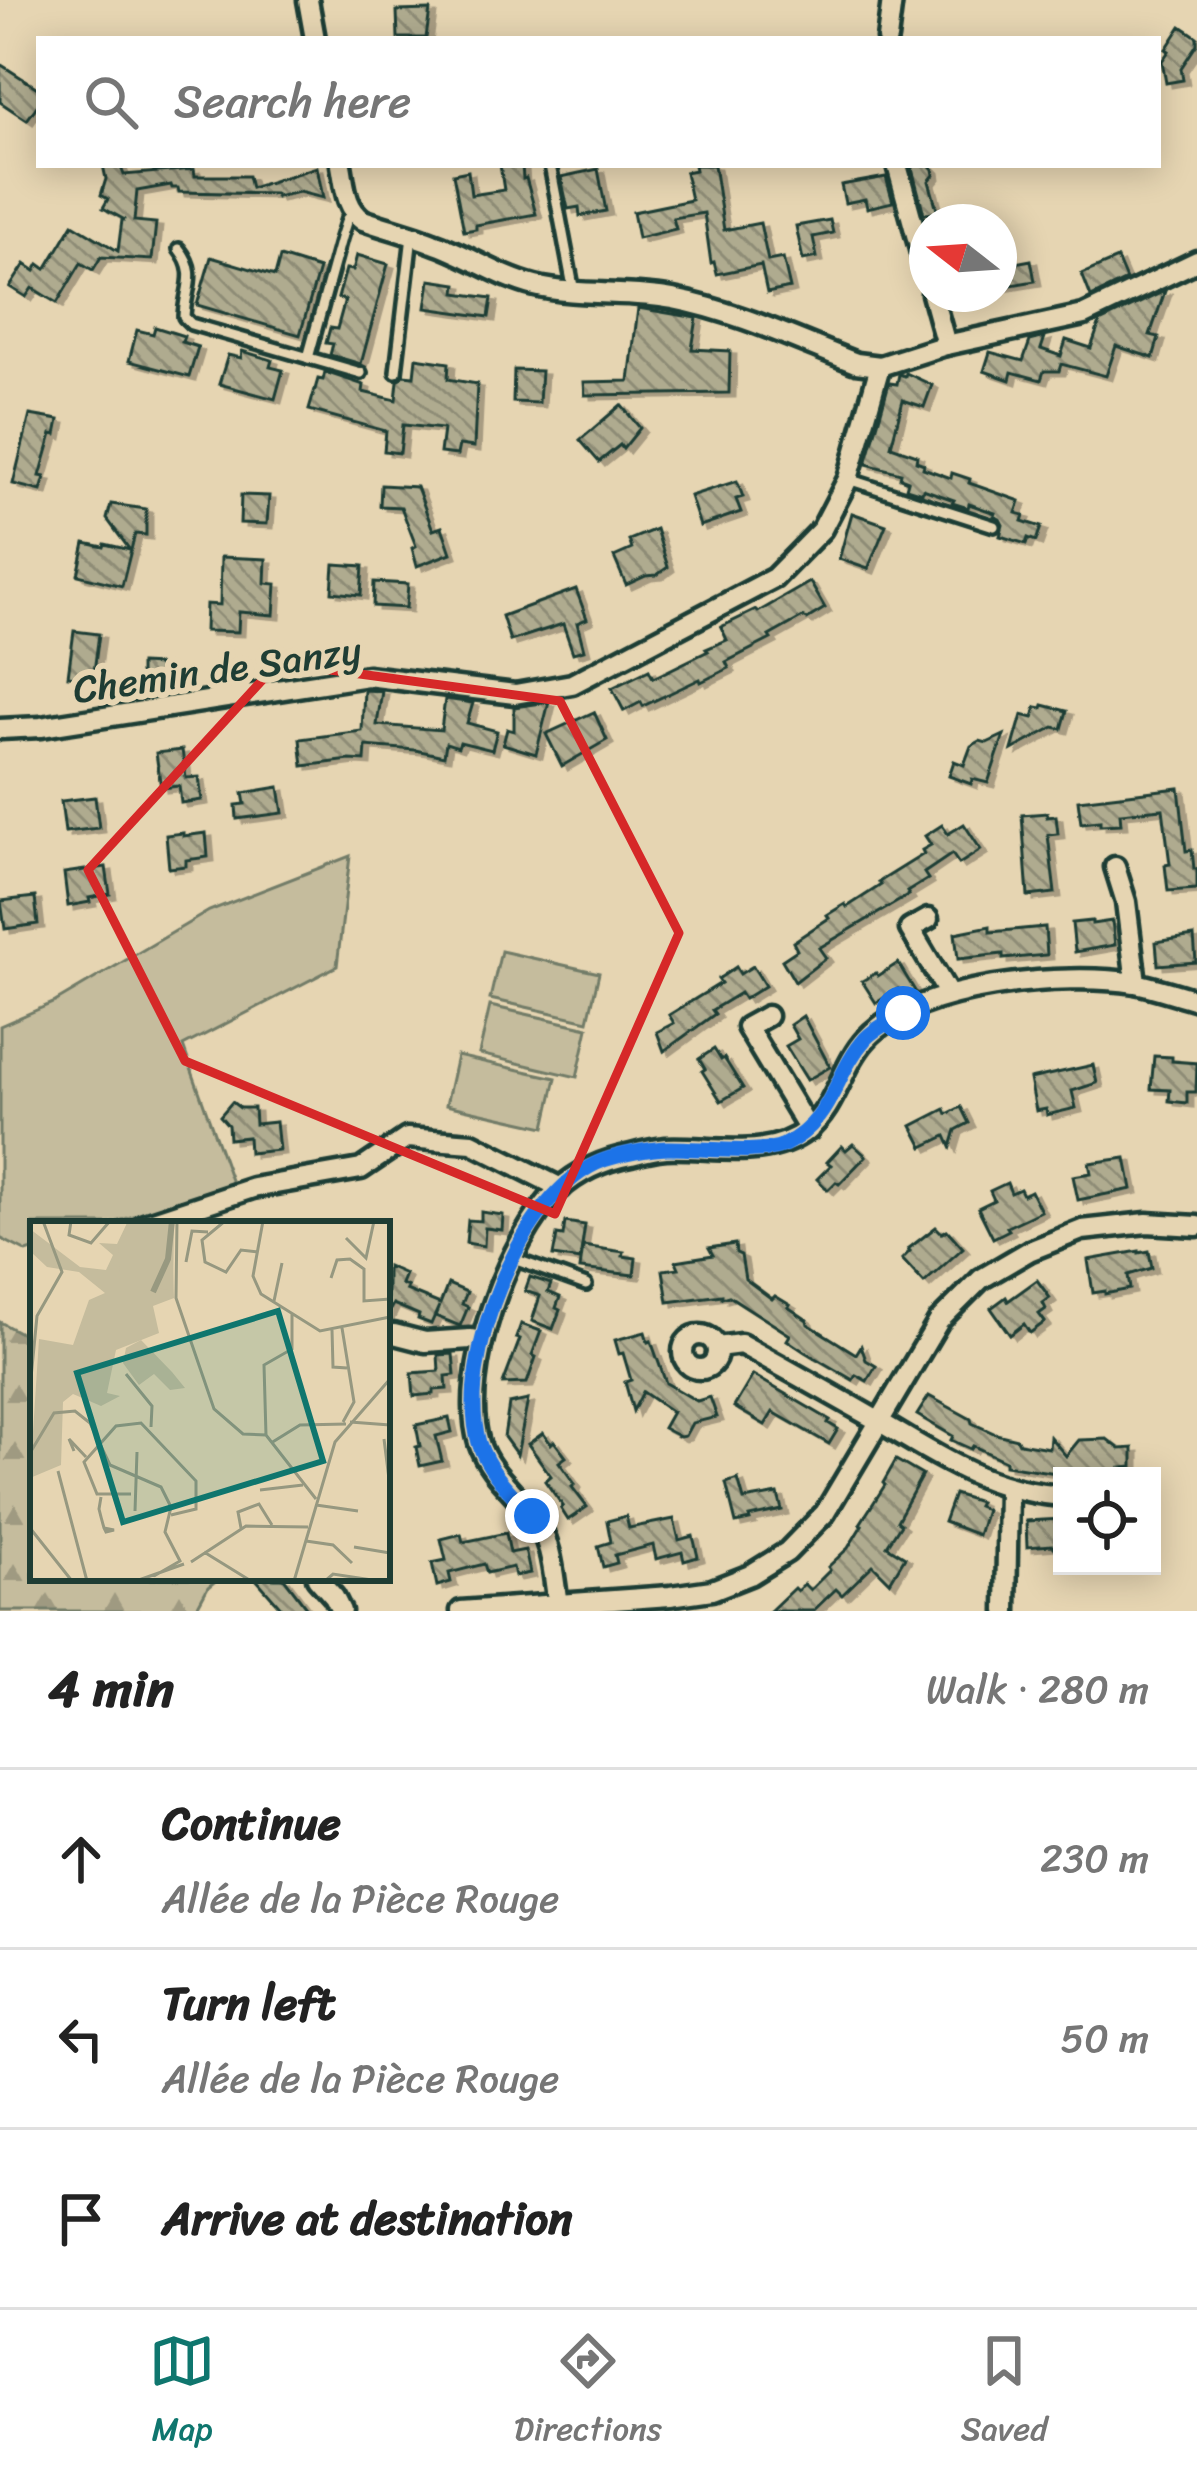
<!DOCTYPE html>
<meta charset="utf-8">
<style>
:root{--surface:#fff;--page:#f6f6f6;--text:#222;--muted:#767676;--line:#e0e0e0;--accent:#0f766e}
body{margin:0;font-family:Sriracha,sans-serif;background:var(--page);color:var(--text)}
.controls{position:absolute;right:36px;bottom:36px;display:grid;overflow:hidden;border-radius:0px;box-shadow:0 6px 30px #0003}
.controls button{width:108px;height:108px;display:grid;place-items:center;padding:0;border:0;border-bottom:3px solid var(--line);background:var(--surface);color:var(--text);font:60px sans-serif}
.compass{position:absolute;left:909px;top:204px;width:108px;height:108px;border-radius:50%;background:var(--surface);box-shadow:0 6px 30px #0003;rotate:287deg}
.stop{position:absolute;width:36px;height:36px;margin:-27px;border:9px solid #1a73e8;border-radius:50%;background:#fff}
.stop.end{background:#1a73e8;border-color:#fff;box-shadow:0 3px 12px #0008}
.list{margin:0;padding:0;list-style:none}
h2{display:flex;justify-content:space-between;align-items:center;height:156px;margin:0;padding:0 48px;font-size:51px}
h2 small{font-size:39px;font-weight:400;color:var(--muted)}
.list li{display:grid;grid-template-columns:78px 1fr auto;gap:36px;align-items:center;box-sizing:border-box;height:180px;padding:0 48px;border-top:3px solid var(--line)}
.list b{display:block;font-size:45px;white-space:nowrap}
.list p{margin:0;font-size:39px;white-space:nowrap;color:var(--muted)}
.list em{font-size:39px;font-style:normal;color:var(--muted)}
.icon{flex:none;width:66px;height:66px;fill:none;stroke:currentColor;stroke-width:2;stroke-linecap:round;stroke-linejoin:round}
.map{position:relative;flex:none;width:1197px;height:1611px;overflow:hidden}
.search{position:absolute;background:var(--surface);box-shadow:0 6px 30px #0003;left:36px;right:36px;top:36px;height:132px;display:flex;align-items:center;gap:30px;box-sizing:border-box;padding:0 42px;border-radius:0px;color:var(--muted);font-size:45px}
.sheet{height:696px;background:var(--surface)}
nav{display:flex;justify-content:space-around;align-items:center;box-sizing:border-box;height:168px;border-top:3px solid var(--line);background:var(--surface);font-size:33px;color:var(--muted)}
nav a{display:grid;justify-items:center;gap:6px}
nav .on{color:var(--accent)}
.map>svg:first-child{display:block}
.green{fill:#c5bc9d;stroke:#727c68;stroke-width:3}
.forest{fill:url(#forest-firs);stroke:#727c68;stroke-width:3}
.building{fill:url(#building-back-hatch);stroke:#1f3d34;stroke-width:3;filter:url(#shadow)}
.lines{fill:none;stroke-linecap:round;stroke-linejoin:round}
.lane-casing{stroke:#1f3d34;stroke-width:18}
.street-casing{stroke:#1f3d34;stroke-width:27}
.lane{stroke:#e6d5b2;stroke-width:9}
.street{stroke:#e6d5b2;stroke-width:18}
.route{stroke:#1a73e8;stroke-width:15}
.marked{fill:none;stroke:#d62828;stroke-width:9;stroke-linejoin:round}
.labels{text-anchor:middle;stroke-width:12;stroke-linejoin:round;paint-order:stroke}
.street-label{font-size:39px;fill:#1f3d34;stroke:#e6d5b2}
.inset-river{fill:none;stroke:#989980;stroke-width:6}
.inset-road{fill:none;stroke:#969880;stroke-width:3}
.view{fill:#0f766e;fill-opacity:0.15;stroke:#0f766e;stroke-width:6}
.inset-edge{fill:none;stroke:#1f3d34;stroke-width:6}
</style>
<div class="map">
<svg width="1197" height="1611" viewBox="0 0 1197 1611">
<defs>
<pattern id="forest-firs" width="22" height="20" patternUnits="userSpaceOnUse" patternTransform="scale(3)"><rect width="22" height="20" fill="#c5bc9d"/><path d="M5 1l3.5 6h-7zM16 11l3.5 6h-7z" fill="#9f9a81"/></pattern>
<pattern id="building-back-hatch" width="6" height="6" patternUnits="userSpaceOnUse" patternTransform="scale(3)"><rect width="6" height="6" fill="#afab8f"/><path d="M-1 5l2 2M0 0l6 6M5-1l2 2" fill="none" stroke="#8e8c76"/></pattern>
<filter id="shadow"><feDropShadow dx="6" dy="4" stdDeviation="0" flood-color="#0004"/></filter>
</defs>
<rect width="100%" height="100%" fill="#e6d5b2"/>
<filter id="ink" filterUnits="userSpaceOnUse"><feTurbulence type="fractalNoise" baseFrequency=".00833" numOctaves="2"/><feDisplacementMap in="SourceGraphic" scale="24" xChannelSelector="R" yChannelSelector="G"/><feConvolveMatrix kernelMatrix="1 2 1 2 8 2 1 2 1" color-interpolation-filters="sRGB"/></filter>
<g filter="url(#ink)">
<g class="green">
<polygon points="350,856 337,966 183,1046 232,1183 110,1224 33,1224 33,1250 27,1252 0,1238 0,1026 55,1002 209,911"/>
<polygon points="501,951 599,973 588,1021 490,999"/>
<polygon points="490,1006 588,1028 577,1077 479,1054"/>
<polygon points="457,1056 556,1078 545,1127 446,1105"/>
</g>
<polygon class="forest" points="0,1322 33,1340 33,1578 219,1578 208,1587 195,1611 0,1611"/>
<g class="building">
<polygon points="430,10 426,38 398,38 397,11"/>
<polygon points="1181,26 1197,37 1197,44 1181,68 1183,80 1166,83 1162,61 1169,51 1166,49"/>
<polygon points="0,64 39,89 39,103 27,120 0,102"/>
<polygon points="103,165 120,165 124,175 194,169 195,176 248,176 251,188 317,167 323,198 299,192 276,197 275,194 179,192 178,188 172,188 171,185 137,191 134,221 156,223 152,260 101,257 93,270 81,263 57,303 32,288 26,297 10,287 25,264 35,271 39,264 46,269 73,224 118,251 122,220 125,220 103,208 108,199 101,195 106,179"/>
<polygon points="500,165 522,165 523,179 526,178 536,214 476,225 476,229 464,231 453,174 468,171 471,195 504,190"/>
<polygon points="694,165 714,165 724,230 760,223 768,261 783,258 790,288 767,293 761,265 717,274 714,262 711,263 704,213 673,218 676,229 638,238 633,212 691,200 685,172 695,170"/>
<polygon points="911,165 929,165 933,169 934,175 929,181 938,213 924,214"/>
<polygon points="598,169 606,211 580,216 579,207 568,209 561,177"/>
<polygon points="886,177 893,202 867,208 865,199 845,203 841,185"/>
<polygon points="830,220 833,233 813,237 817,257 803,260 796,226"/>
<polygon points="357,255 388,264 361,364 330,355 333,344 326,343 330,328 337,329 345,300 338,298 346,269 353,270"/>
<polygon points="211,257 275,276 280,257 319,269 300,335 197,305"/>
<polygon points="1117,259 1126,280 1091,297 1082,274"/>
<polygon points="1031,260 1035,281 999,287 999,266"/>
<polygon points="430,280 457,284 456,293 492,298 489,317 426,308"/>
<polygon points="1165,291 1150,335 1159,337 1153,358 1116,346 1106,376 1061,364 1059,371 1044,371 1041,380 1012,372 1010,380 984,371 990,352 1023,361 1030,341 1045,337 1041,349 1061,356 1066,340 1091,348 1100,322"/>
<polygon points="638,308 697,318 692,349 730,351 729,393 585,395 584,382 629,381"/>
<polygon points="155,327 184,336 182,342 198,347 189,377 129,361 137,330 153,334"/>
<polygon points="242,351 272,360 270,367 283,370 275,399 219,384 228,355 241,358"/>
<polygon points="416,358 449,363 448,379 477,384 474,447 459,445 457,455 440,453 443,429 403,425 400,453 384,451 386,431 309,410 318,379 323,380 325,372 364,385 363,392 396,400 398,381 404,375 414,376"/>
<polygon points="514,370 541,371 539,403 513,402"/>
<polygon points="906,373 932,385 924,407 903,400 891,446 917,455 916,461 924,464 923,468 951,478 952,473 970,479 969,483 1020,501 1016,513 1024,515 1022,521 1041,527 1036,541 1028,538 1026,544 1000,536 1003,525 1000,519 994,516 995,513 969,504 968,508 952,503 954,500 923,489 922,493 906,488 908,481 900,478 901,473 866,464 889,383 897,384 899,374 905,376"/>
<polygon points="621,405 640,428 623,449 620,445 599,462 580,440"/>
<polygon points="30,415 59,420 56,435 52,434 40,476 45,477 41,491 13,484"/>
<polygon points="737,481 743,497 736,499 741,512 700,526 690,496"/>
<polygon points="381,485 417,487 433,530 442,527 451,553 417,566 412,548 416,546 401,507 380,506"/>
<polygon points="241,495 269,496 267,524 240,523"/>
<polygon points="111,504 146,509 146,535 135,534 122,586 78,575 85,543 104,547 105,544 130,550 107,519"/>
<polygon points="852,513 886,525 868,569 839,559"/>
<polygon points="656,529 668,567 657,575 646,576 626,585 614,557 632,549 629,540"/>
<polygon points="221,557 266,559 265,583 276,584 274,615 239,612 238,632 205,631 206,604 220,605"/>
<polygon points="334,564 363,566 361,595 332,592"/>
<polygon points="374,582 408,584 406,608 373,606"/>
<polygon points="810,582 825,608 807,619 803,617 769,636 771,639 726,662 729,668 701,682 700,679 643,706 641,702 624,711 612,688 649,670 653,678 708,651 706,649 727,640 721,627 756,610 758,612"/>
<polygon points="576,589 587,619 577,623 584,650 573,653 563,624 510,641 502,616"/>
<polygon points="74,631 99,634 93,679 68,676"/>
<polygon points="140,664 159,665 162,694 127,700 128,686 140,683"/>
<polygon points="364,690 382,691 377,725 441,730 445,699 473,703 467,723 497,731 492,750 460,742 458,747 446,743 444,756 415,750 366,746 365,761 350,760 303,766 300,739 362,731"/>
<polygon points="549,702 536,754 503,744 507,729 514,731 514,707"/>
<polygon points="1043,705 1067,711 1062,729 1054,727 1012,750 1022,715 1033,718 1036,707 1042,708"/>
<polygon points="594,712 607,740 562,766 546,734"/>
<polygon points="1004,735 988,783 972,779 971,784 949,776 954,761 964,765 971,746 980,741 987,743"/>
<polygon points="182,750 186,778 199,777 202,800 181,803 179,786 161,788 156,753"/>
<polygon points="279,787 283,813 237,819 236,805 245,804 243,793"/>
<polygon points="1179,788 1186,851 1192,850 1194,869 1197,869 1197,889 1168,891 1165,865 1170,864 1163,809 1120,813 1121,824 1100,825 1100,821 1081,823 1078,800"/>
<polygon points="95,797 99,828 65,832 61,801"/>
<polygon points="1047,813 1047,817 1056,816 1058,834 1048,835 1055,893 1028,896 1022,815"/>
<polygon points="964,824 981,850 959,864 952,854 924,873 928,879 907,892 909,895 819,948 826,958 795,982 782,960 797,950 793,942 829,918 827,915 845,904 847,907 881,885 879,882 924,854 922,850 931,845 925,836 942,825 948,834"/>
<polygon points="183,833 183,836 206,833 208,857 186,860 186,866 169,868 166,835"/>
<polygon points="106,867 110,894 89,898 90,902 68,906 64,873"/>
<polygon points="35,897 38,924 5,929 1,901"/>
<polygon points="1092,921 1092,924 1112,921 1115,945 1075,952 1072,923"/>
<polygon points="990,926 990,932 1045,927 1047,955 1003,959 1003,954 958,959 955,933"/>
<polygon points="1194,936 1196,962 1158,965 1156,942"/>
<polygon points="898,963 915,991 903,998 898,989 876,1003 862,981 876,973 878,976"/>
<polygon points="753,966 765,986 744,999 740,993 712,1010 715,1014 664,1051 657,1032 674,1023 669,1015 721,983 718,979 736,967 740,974"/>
<polygon points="803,1016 830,1067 807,1080 786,1046 798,1039 790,1025"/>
<polygon points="714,1049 721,1060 724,1058 743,1088 721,1101 702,1071 705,1069 699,1059"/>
<polygon points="1154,1056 1172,1057 1172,1061 1197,1063 1196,1092 1187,1092 1187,1103 1169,1101 1170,1090 1151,1089"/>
<polygon points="1093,1065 1097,1083 1072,1091 1076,1108 1047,1115 1046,1109 1036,1111 1030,1079"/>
<polygon points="232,1102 240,1108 254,1108 255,1124 276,1122 279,1150 249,1153 248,1137 229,1139 228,1125 220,1116"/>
<polygon points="961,1107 969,1123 956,1130 951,1147 946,1136 923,1147 912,1126 945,1109 947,1114"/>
<polygon points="853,1144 866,1156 839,1184 836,1182 828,1190 817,1179 831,1165 827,1162 842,1146 846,1150"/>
<polygon points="1126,1158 1132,1189 1078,1200 1073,1176 1091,1173 1089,1163"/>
<polygon points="1007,1183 1011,1193 1020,1189 1023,1195 1031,1191 1041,1211 1007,1227 1009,1230 993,1238 978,1208 994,1200 990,1191"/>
<polygon points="481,1212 503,1215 502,1230 485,1228 484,1246 466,1243 468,1220 481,1221"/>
<polygon points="565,1222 585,1225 580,1260 553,1256 557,1235 563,1236"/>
<polygon points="936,1227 942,1233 947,1230 963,1248 924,1283 902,1259 910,1251 908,1249"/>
<polygon points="735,1244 736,1253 741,1255 745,1279 772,1299 775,1296 790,1305 788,1307 807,1320 808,1324 856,1354 861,1346 866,1360 876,1366 867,1381 856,1375 853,1380 805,1352 787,1340 790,1335 729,1296 722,1298 722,1295 668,1302 663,1270 679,1268 676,1261 713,1255 709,1248"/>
<polygon points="583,1246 624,1252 623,1256 636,1258 634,1275 580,1269"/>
<polygon points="1139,1251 1139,1253 1149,1251 1152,1268 1128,1275 1130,1289 1105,1294 1105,1291 1093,1293 1088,1260"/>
<polygon points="387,1266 405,1274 401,1284 408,1287 406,1290 440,1304 448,1284 467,1292 462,1304 468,1307 460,1326 435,1316 439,1306 431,1324 418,1319 419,1315 393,1304 387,1316"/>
<polygon points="530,1277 551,1284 548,1292 560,1297 556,1308 560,1310 553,1329 532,1321 540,1296 525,1291"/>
<polygon points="1037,1280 1050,1298 1043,1303 1046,1309 1039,1314 1045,1322 1030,1333 1024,1324 1010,1335 991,1308 1006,1297 1008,1301"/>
<polygon points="521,1324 541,1331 532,1355 536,1357 527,1383 503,1384 520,1339 516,1338"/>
<polygon points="645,1332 648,1342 651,1341 666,1383 697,1401 710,1397 717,1417 692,1423 685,1436 680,1437 663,1428 672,1412 643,1392 633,1411 625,1382 631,1380 623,1353 619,1354 615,1340"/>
<polygon points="453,1354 455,1375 446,1376 447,1389 434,1390 434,1394 414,1396 412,1373 439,1371 438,1355"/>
<polygon points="753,1375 830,1420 828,1423 838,1429 829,1444 773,1412 765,1425 734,1407"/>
<polygon points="929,1396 971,1419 972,1423 996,1434 1017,1439 1019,1443 1049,1448 1050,1437 1066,1456 1079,1440 1107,1439 1120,1449 1133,1448 1133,1467 1120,1468 1121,1473 1069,1471 1069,1475 1005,1465 1005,1461 973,1446 971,1449 951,1440 953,1436 917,1415"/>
<polygon points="528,1400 517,1455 504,1437 509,1404"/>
<polygon points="449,1418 452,1432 436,1436 442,1461 420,1466 416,1447 420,1446 416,1425"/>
<polygon points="543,1433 551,1444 554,1441 566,1457 559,1462 575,1484 572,1487 587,1507 568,1520 561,1509 563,1506 545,1481 551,1476 528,1444"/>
<polygon points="896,1460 922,1475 897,1521 901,1524 887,1546 905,1557 890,1582 873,1565 842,1595 836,1589 813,1611 770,1611 794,1588 797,1591 804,1584 810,1590 830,1570 828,1567 848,1548 862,1525 860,1524 885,1485 883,1483"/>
<polygon points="738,1479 744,1500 778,1494 782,1510 749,1517 750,1520 736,1523 726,1483"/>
<polygon points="954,1494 979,1502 977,1506 986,1510 978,1535 944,1522"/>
<polygon points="626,1516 629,1528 674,1519 679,1540 693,1536 698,1557 684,1561 682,1552 656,1559 653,1545 615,1555 617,1563 603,1567 598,1546 611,1542 607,1521"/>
<polygon points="1062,1519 1062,1555 1052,1545 1027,1547 1026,1521"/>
<polygon points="506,1533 510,1553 525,1550 530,1573 515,1576 513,1567 487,1573 484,1564 449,1573 451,1582 437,1586 432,1563 446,1560 441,1539 461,1534 463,1542"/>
<polygon points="255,1578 284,1578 309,1611 284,1611"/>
</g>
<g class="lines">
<defs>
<g id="lane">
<polyline points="550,165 574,292"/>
<path d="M179,249C199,274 185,288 184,317L191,324L361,373"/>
<polyline points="308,358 341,238 347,219 353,213"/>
<polyline points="396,372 412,236"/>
<polyline points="848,479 994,526"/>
<polyline points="511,1258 586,1285"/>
</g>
<g id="street">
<polyline points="308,0 315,39"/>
<polyline points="887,39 892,0"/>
<path d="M341,165C345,186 345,207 363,220C386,228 410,234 433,243C468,255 499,277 535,286C580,297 628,290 673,299C736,311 797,340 856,363L880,366"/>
<polyline points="897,165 927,275"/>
<polyline points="932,294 946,345"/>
<polyline points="0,729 41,727 367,676 515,694 572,684 774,578 822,529 848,479 880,366 946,345 1084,315 1197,261"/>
<polyline points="1115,867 1126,902 1136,983"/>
<polyline points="928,919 910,929 949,995"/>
<polyline points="767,1016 747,1027 809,1130"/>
<polyline points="144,1224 253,1188 361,1169 407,1138 472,1143 561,1188"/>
<polyline points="394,1334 425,1342 470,1339 482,1341"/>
<circle cx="700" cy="1352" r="17"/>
<path d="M717,1347L741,1344C785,1368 829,1393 873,1418C939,1456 983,1490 1062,1496"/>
<polyline points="317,1578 334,1597 341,1611"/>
<polyline points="461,1611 670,1596 712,1590 750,1575 787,1552 825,1513 939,1321 981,1279 1029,1251 1082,1230 1147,1223 1197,1226"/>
<path d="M559,1611C553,1577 554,1545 533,1516C515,1491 489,1474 479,1443C458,1374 507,1239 558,1190C579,1171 604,1160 631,1155C642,1152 654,1149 666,1148C713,1146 768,1161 807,1130C836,1108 842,1065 866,1039C915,984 1066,972 1135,983C1156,987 1177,995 1197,1000"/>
<polyline points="1006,1611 1008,1488"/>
</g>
</defs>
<use href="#lane" class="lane-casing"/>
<use href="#street" class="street-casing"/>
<use href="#lane" class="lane"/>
<use href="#street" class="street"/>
</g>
</g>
<g class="lines" filter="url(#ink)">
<path class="route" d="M532,1516C512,1494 488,1472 479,1443C455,1361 521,1190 604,1160C622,1154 648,1149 667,1148C696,1147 760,1156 784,1145C834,1120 833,1075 866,1038C875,1028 892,1021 903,1013"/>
</g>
<path class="marked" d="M278,663L560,701L679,933L555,1214L185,1061L88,870Z"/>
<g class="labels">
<g class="street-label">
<text transform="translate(217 669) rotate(-8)" y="14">Chemin de Sanzy</text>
</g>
</g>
<g transform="translate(30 1221)">
<rect width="360" height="360" fill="#e6d5b2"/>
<path d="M111,119L142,151L155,167L140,169L124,153L109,164L93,142L96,127Z" fill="#c5bc9d"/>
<path d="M98,0H131L133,47H143L144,77L123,85L129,112L86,129L77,172L90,175L71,185L43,173L33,181L31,244L0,257L9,118L43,124L59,79L75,72L49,51L17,46L0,30V8L50,46L76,49L83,34L69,22L87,23Z" fill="#c5bc9d"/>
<path d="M98,0H144L143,70L122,66L125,51H90L88,26Z" fill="#c5bc9d"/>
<path class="inset-river" d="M123,71L138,38L142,0"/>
<path class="inset-road" d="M41,0L39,14L61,22L80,0M147,0L146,77L184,188L213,213L236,214L286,278M195,0L172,19L175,41L196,51L211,29L228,31M233,0L223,55L231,73L290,110L360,96M316,17L336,37L344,0M156,41L162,10L178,11M301,57L307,39L320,38L334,48V80L360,78M244,80L252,42M312,107L324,181L313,201M302,109L303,146L317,147M96,153L122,185L121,206M0,167L7,95L32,51L13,0M320,201L360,204M236,214L234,144L262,128V92M354,218L360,266M241,222L270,204L316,203M44,230L39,218L56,236M0,232L24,192L45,190L60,202L80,244L131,266L141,286L135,311L150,340L124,355M28,250L57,360M230,269L273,264M101,273H67L54,241L86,205L111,202L166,260V288L141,294M71,276L69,288L71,296L74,307L76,311L84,309L74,307M286,284L328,290M105,290L107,231M0,307L42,360M211,307L208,291L229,283L242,304M276,320L303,324L322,342M324,326L360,332M174,331L221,360M161,341L216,305L278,306M106,360L154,343M264,360L305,221L360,158M295,360L303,353L342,359"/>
<path class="view" d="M248,90L293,240L93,301L47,152Z"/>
<rect width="360" height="360" class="inset-edge"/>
</g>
</svg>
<div class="controls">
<button><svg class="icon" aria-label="locate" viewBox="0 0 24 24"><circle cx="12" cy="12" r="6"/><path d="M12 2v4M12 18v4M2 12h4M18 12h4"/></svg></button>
</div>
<svg class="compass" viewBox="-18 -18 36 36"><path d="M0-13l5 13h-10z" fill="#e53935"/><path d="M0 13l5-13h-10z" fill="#767676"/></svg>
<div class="stop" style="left:903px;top:1013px"></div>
<div class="stop end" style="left:532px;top:1516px"></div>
<div class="search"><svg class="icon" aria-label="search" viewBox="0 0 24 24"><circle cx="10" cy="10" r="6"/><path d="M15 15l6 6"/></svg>Search here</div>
</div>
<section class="sheet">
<h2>4 min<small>Walk · 280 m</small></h2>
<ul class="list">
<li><svg class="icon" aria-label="ahead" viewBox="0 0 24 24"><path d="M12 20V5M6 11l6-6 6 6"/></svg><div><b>Continue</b><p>Allée de la Pièce Rouge</p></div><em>230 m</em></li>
<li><svg class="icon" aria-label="left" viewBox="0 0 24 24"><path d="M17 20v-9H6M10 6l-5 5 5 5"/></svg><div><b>Turn left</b><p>Allée de la Pièce Rouge</p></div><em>50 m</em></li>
<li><svg class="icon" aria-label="arrive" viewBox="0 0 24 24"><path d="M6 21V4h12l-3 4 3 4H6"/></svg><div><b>Arrive at destination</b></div></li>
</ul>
</section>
<nav>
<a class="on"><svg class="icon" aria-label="map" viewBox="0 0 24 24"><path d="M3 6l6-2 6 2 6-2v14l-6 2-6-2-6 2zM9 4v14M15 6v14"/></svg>Map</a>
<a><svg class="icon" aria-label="directions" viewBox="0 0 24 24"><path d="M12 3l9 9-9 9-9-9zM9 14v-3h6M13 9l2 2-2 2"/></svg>Directions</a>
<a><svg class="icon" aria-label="saved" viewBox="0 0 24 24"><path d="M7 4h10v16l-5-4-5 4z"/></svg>Saved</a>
</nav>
